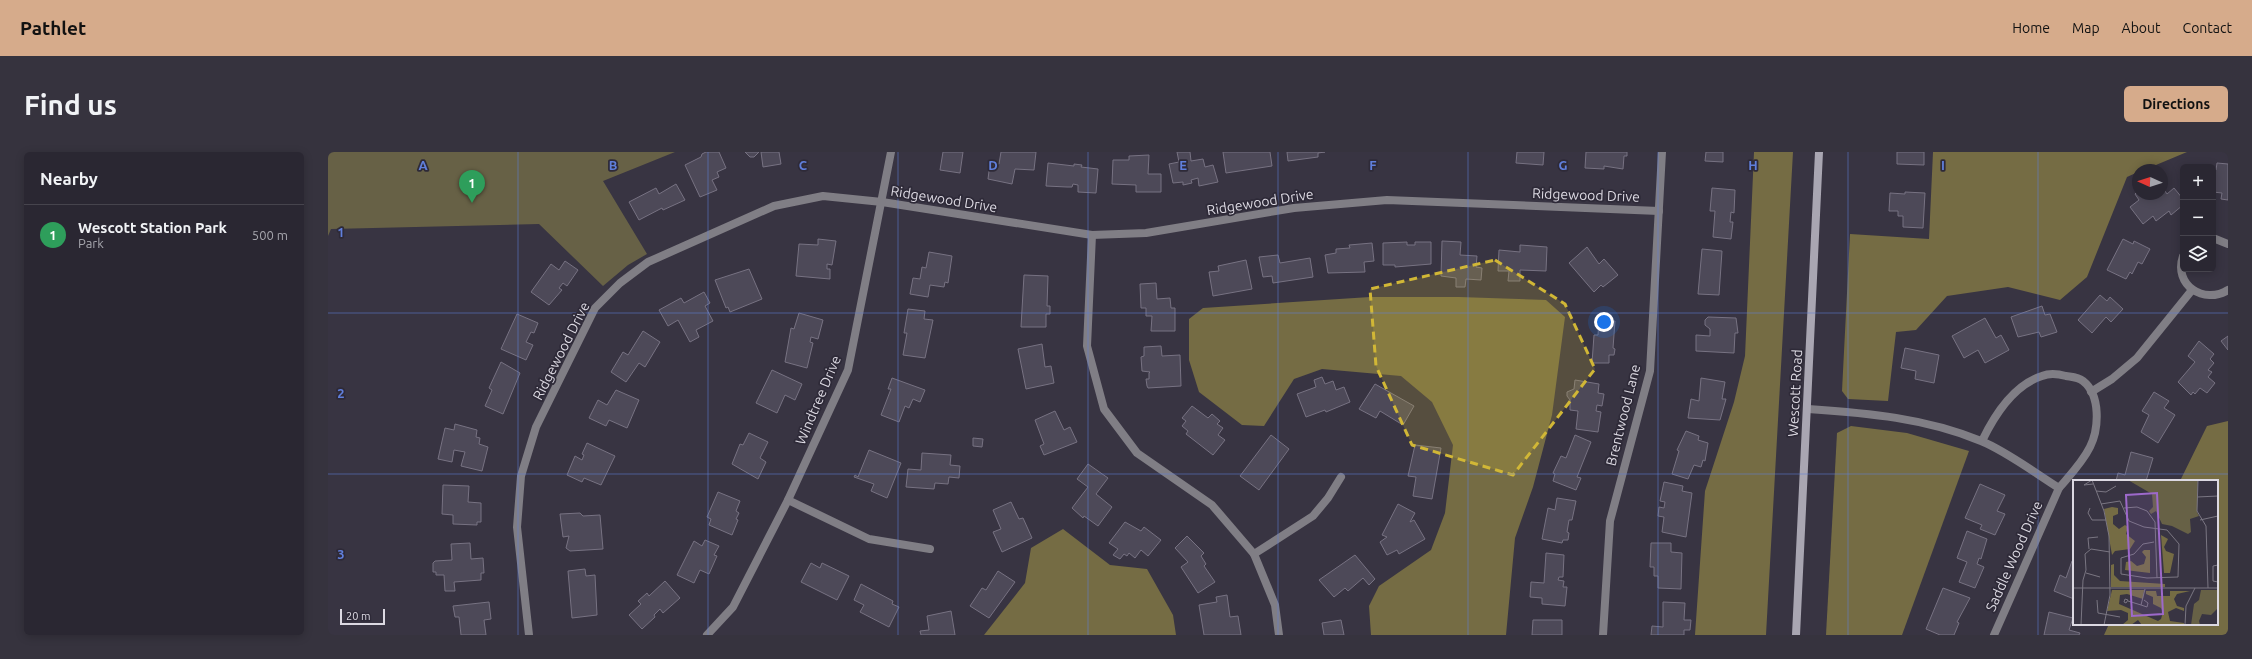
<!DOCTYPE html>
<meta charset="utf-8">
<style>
:root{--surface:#2a2732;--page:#36333e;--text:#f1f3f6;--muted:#a5a5ac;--line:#46444d;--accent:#d6ab8b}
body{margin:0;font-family:Ubuntu,sans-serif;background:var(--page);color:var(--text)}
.controls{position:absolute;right:12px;top:12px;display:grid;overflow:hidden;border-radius:6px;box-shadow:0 2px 10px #0003}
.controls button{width:36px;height:36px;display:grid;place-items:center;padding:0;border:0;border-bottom:1px solid var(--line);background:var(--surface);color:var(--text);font:20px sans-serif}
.compass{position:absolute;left:1804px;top:12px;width:36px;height:36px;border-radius:50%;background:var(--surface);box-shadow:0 2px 10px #0003;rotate:273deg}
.scale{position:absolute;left:12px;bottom:10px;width:45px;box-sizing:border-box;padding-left:4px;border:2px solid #dcd9e2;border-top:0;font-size:11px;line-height:14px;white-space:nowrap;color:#dcd9e2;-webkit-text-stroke:3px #2e2a38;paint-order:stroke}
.you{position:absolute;left:1276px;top:170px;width:14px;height:14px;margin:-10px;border:3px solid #fff;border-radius:50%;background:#1a73e8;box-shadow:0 0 0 6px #1a73e833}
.badge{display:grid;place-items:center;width:26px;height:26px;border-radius:50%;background:var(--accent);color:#fff;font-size:13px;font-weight:700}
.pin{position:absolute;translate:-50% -33px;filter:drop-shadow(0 1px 2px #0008)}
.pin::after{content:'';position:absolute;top:21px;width:14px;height:12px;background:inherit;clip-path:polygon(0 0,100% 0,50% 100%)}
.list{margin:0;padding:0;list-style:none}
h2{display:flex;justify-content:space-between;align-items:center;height:52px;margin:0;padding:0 16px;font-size:17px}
h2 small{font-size:13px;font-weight:400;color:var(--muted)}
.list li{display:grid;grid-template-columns:26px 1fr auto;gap:12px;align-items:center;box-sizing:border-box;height:60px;padding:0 16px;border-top:1px solid var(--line)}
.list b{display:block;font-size:15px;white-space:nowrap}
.list p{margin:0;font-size:13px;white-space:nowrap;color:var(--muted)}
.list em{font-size:13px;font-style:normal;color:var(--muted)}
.icon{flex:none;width:22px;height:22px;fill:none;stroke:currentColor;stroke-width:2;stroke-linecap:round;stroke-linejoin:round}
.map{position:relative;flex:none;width:1900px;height:483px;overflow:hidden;border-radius:6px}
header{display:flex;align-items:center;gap:24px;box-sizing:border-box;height:56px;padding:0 20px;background:var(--accent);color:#111}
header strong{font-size:19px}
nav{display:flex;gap:22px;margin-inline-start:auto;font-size:14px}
.intro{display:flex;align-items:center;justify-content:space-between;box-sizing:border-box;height:96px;padding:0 24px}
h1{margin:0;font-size:28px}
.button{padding:10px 18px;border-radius:6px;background:var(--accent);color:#111;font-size:14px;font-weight:700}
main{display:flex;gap:24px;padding:0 24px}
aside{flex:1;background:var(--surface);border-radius:6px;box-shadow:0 2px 10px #0003}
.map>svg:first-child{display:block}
.green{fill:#676146}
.forest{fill:#756c44}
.building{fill:#4d4958;stroke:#777282}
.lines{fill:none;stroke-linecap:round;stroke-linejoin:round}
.street{stroke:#807e85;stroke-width:8}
.secondary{stroke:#a9a6b2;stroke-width:8}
.marked{fill:#d1b736;fill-opacity:0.2;stroke:#d1b736;stroke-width:3;stroke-dasharray:8 5;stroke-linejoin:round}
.grid{fill:none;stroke:#607fdc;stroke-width:1;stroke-opacity:0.55}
.labels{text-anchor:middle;stroke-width:3.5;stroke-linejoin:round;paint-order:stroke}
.street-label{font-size:14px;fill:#dcd9e2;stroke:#2e2a38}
.inset-road{fill:none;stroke:#7a7682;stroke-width:1}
.view{fill:#9d69cb;fill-opacity:0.15;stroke:#9d69cb;stroke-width:2}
.inset-edge{fill:none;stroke:#dcd9e2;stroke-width:2}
.grid-label{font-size:13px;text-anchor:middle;font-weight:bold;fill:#607fdc;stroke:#2e2a38;stroke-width:3.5;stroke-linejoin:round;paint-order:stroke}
</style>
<header>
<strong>Pathlet</strong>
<nav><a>Home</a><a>Map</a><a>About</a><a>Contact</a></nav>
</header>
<div class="intro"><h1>Find us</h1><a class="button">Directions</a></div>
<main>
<aside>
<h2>Nearby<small></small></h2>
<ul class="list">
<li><span class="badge" style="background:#2e9e5b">1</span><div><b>Wescott Station Park</b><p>Park</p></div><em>500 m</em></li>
</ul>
</aside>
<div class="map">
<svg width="1900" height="483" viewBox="0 0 1900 483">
<rect width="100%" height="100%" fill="#383442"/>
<polygon class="green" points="0,0 347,0 275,29 319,102 300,113 275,134 211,72 3,77 0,84"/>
<g class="forest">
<polygon points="1426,0 1465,0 1438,483 1367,483 1377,339 1406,250 1417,204"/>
<polygon points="1605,0 1859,0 1816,18 1810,18 1810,20 1799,25 1759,125 1732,148 1680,135 1619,144 1588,178 1568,180 1560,249 1520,247 1514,239 1522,82 1601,87"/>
<polygon points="1042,145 1131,145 1218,148 1237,165 1224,263 1205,335 1187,386 1178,483 1043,483 1041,454 1051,434 1103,398 1117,361 1125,293 1104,250 1073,224 994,217 966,227 936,274 914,273 871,240 861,208 861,167 875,156"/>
<polygon points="1900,269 1900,483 1776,483 1781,472 1889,472 1889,329 1852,329 1879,274"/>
<polygon points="1523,274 1579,281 1641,299 1574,483 1498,483 1509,281"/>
<polygon points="735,377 782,413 819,417 845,463 848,483 656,483 697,431 703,396"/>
</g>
<g class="building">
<polygon points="378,0 391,0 398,16 389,20 391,25 384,28 389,38 372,45 357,13 373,5 374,2"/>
<polygon points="417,0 431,0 426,5 422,5"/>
<polygon points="433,0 451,0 453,12 435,15"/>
<polygon points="615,0 635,0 632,21 612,18"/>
<polygon points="673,0 708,0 706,18 687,17 684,32 660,27 662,11 671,12"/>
<polygon points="849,0 862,0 863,9 875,7 877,15 885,13 890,30 871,34 870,26 863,28 864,31 855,33 855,30 845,31 841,12 851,10"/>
<polygon points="895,0 942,0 944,14 898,21"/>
<polygon points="959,0 997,0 990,1 990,5 960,9"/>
<polygon points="1189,0 1216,0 1215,13 1188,11"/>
<polygon points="1258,0 1299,0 1299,4 1296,4 1295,17 1276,14 1276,17 1257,16"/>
<polygon points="1378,0 1395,0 1395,10 1377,9"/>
<polygon points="1569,0 1596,0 1596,13 1569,12"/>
<polygon points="821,3 820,22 833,22 833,40 808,40 808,33 784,32 785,8 801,8 801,4"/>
<polygon points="720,11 746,14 746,12 754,13 753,15 770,17 768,41 750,40 750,33 745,32 744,35 739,35 718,34"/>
<polygon points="1889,11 1900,12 1900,48 1893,47 1894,41 1885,40 1885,18 1888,18"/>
<polygon points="348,32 357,48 335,58 334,56 311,68 301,50 328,36 331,42"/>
<polygon points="1384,36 1407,38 1406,61 1403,60 1402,70 1405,70 1403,87 1385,85 1387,59 1382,59"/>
<polygon points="1835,36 1839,42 1846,36 1855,47 1855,53 1843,63 1841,59 1828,69 1825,64 1815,72 1802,55 1811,48 1807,42 1810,39 1810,42 1834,42"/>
<polygon points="1577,40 1597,41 1595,76 1575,75 1575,64 1570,64 1570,59 1561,59 1562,41 1577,42"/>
<polygon points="490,87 508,89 504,113 499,112 499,117 502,117 502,127 468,124 471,92 490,93"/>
<polygon points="1795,87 1805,92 1806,89 1822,97 1814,112 1810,110 1804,122 1802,120 1798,127 1779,118"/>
<polygon points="1114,89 1133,90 1132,103 1149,104 1148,115 1154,116 1153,128 1138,127 1137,135 1128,135 1128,126 1113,124"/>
<polygon points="1079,90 1079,93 1087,93 1087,90 1103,90 1103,112 1067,115 1067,113 1055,113 1055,91"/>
<polygon points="1044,91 1046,109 1036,110 1037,120 1000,121 997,103 1008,101 1008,97 1022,96 1021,93"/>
<polygon points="1192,93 1219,95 1218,119 1192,118 1192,129 1180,129 1181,119 1170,119 1171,98 1192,100"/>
<polygon points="1259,95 1271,112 1276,107 1290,123 1275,135 1273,133 1266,140 1241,111"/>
<polygon points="1374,97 1394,99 1391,143 1370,142"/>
<polygon points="601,100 624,104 620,131 617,130 616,135 602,133 600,145 582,142 585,126 592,127 594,115 598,116"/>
<polygon points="950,103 952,111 982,106 985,125 945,131 944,124 935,125 931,105"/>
<polygon points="918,108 924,137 885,144 881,120 891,119 890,114"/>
<polygon points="237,109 250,118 239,134 235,131 231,136 234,138 221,153 203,140 223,112 231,118"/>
<polygon points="421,117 434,147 402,160 400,155 398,156 387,128"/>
<polygon points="696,123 720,124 719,154 722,154 722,162 718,162 718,175 693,175"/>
<polygon points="828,131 829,147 842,146 843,156 847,156 847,179 823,179 824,164 818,164 818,156 813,156 812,132"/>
<polygon points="376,140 382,151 377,154 385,169 368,178 371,185 362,190 350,168 340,174 331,158 353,146 356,151"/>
<polygon points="1772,143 1779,149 1782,145 1795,157 1783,170 1778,165 1764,181 1750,168"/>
<polygon points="1714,154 1717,163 1722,162 1729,180 1713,185 1711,180 1690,185 1683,165"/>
<polygon points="580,157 597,159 596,167 605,168 597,206 575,203 579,181 576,181"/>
<polygon points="471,161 495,168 490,187 483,185 482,190 485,191 479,216 457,210 463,176 466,177"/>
<polygon points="189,162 210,171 206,181 203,180 198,190 205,193 198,208 173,197"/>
<polygon points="1380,165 1408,166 1410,181 1407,181 1406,201 1368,199 1368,183 1382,184 1382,177 1377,173 1377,168"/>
<polygon points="1657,166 1668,186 1673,183 1681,198 1657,211 1650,198 1636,206 1624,184"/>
<polygon points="1271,169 1287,169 1285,196 1287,197 1286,203 1281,203 1281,211 1264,211 1266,183 1270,183"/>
<polygon points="315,179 332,190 317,215 311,211 298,230 283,220 295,200 300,203"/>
<polygon points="1900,184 1900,198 1893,189"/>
<polygon points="1871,189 1886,202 1882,207 1886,211 1880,218 1884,220 1880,225 1887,231 1879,241 1872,236 1867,242 1865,240 1863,243 1850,230 1867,210 1860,204"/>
<polygon points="714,192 717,215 723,214 726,231 698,237 690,197"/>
<polygon points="833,194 834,204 852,203 853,234 820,236 819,234 818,227 821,227 821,221 822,220 814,219 813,205 816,204 816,195"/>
<polygon points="1577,196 1611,203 1606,231 1587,227 1588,219 1573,216"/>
<polygon points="173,210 192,221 175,262 157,254 164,238 161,236"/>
<polygon points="444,218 474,232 467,248 457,243 449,261 428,251"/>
<polygon points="994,225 997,232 1005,229 1008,238 1016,235 1022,250 998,260 997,258 978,265 969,242 988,235 986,228"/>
<polygon points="564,226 597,238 592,250 585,247 581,256 577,254 571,270 553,263 563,237 560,237"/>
<polygon points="1373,226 1397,230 1394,247 1398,247 1392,268 1360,266 1363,247 1371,249"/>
<polygon points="1247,228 1271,232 1270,241 1276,242 1274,254 1269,253 1268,259 1273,260 1270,280 1248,277 1250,259 1242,258 1242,248 1239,244 1239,240 1246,237"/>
<polygon points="1047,232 1086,254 1075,273 1052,259 1048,266 1031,257"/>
<polygon points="288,238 311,248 299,276 281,268 278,274 261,266 270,248 279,253"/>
<polygon points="1826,240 1841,249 1836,256 1847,263 1830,291 1813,280 1821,263 1814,259"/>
<polygon points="864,254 880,266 884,262 892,269 889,272 895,276 890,283 897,288 885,303 858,282 860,279 854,274 858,269 854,266"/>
<polygon points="727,259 736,278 742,275 749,290 716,303 712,294 716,292 707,268"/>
<polygon points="127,272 149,278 148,285 152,286 151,292 160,295 154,319 133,314 137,300 126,298 124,310 110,307 117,276 126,278"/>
<polygon points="1358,279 1371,284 1370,288 1380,291 1377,309 1375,308 1373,315 1366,313 1360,327 1344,322 1351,299 1349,298"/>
<polygon points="421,281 440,290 432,306 438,310 430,327 404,312 412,292 415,293"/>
<polygon points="943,283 961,297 931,338 912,324"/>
<polygon points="1247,283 1263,290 1249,325 1253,326 1248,338 1225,329 1227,322 1225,321 1233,304 1238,306"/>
<polygon points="645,286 655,287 654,295 645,294"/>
<polygon points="259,291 287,304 273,333 256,326 254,330 239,323 247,304 254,308 256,303 254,302"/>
<polygon points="1087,293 1113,296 1104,347 1085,344 1088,325 1080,324"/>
<polygon points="541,298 573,311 559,346 543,339 546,332 526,325 527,323 530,325"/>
<polygon points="1803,300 1825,306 1818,329 1788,329 1790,321 1797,323"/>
<polygon points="594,301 623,303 622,313 632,314 631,326 621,325 620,332 607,331 606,337 578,335 580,317 593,318"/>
<polygon points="760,312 780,326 768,342 784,355 770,374 756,364 755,366 744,356 760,335 749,327"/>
<polygon points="1336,330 1355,334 1354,339 1364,341 1358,385 1334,380 1336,365 1330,364 1331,355 1336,356 1337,350 1332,349"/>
<polygon points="1652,332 1677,343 1669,359 1677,362 1667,383 1652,377 1654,373 1637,366"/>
<polygon points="115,333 141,334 140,350 153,351 153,370 149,370 149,373 125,372 125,363 114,362"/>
<polygon points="390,340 412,349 408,359 411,361 408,367 410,368 404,383 381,373 383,367 379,365"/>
<polygon points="1229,346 1248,349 1244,368 1241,368 1239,380 1241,381 1240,388 1235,388 1234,391 1214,387 1220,356 1227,358"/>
<polygon points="683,350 691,367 695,366 704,386 674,400 665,380 673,377 665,358"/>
<polygon points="1070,352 1087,361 1082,370 1086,368 1097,387 1071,402 1069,398 1059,403 1052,390 1059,385 1054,383"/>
<polygon points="252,361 255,364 272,363 275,397 242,399 238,396 241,384 235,385 232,362"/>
<polygon points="797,370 813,379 816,375 833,388 820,404 813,398 807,406 801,401 799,404 796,402 792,407 785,403 790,397 781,391"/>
<polygon points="1639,379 1659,387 1653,407 1651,406 1649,412 1656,415 1647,436 1631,430 1639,410 1629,406"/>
<polygon points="859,384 876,401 873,404 878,412 876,414 887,430 870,441 853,415 860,410 847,396"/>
<polygon points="377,388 391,394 386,403 389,404 381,422 372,418 366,431 349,423 366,389 374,394"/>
<polygon points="142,391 143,407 155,406 156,421 153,421 153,428 126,430 127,439 117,439 116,423 108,423 108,420 105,420 105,411 107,409 124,408 123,392"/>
<polygon points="1323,391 1343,391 1343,400 1354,401 1353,437 1330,436 1330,424 1326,424 1326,415 1322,415"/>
<polygon points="1218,401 1236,403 1235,425 1231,425 1230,428 1236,429 1235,435 1239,435 1237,454 1214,452 1214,446 1202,445 1203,430 1216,431"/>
<polygon points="1027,403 1047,427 1041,433 1035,426 1020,439 1017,436 1006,445 991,428"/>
<polygon points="1744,409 1746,410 1746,447 1726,439 1732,423 1738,426"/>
<polygon points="483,411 492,416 494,411 521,424 509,448 473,430"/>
<polygon points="257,417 258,424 267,423 269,463 244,466 240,419"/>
<polygon points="670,419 687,430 661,466 642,454 654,436 658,438"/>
<polygon points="337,429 352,446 335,461 332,457 326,463 327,465 314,477 301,463 313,452 310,449 319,441 321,444"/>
<polygon points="533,432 565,449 564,452 571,455 561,475 532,460 536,453 526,448"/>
<polygon points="1615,436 1642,446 1629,470 1631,471 1626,483 1612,483 1598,477"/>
<polygon points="899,443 902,465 910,464 913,483 876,483 871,453 889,450 888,445"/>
<polygon points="161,450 163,467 156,468 158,483 133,483 131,465 127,465 125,454"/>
<polygon points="1335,450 1357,451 1356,468 1363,468 1362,478 1356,478 1356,483 1323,483 1324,474 1335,475"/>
<polygon points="623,459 627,483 593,483 592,479 601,478 599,464"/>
<polygon points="1721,460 1745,466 1741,478 1752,481 1751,483 1716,483"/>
<polygon points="1013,468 1016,483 996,483 994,471"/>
<polygon points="1205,468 1234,468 1234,483 1204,483"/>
</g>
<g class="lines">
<g class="street">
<polyline points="764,83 759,194 776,257 809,301 884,353 926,402 947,453 951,483"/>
<polyline points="1885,86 1900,92"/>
<path d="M1855,104C1845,133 1876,153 1900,138"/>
<polyline points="1763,240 1784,227 1809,206 1864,138"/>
<path d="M1480,257C1539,261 1598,266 1653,289C1678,299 1707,321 1731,336C1742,323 1754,311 1762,295C1771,277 1773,243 1755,229C1750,225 1744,225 1738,224C1731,222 1721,221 1714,224C1686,233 1666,264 1654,289"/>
<polyline points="460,348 541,387 602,397"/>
<polyline points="926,402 985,364 1000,346 1013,325"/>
<polyline points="201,483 189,375 193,324 208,275 267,156 292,131 320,110 446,54 495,44 554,50 764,83 818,81 966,56 1059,48 1331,59"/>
<polyline points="379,483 405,455 460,348 520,218 563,0"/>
<polyline points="1275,483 1282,369 1322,219 1334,0"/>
<polyline points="1666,483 1731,336"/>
</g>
<polyline class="secondary" points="1468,483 1491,0"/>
</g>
<path class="marked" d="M1167,108L1237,152L1267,217L1185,323L1084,293L1048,214L1042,137Z"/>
<path class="grid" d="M190,0V483M380,0V483M570,0V483M760,0V483M950,0V483M1140,0V483M1330,0V483M1520,0V483M1710,0V483M0,161H1900M0,322H1900"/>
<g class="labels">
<g class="street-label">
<text transform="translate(1258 43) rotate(2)" y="5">Ridgewood Drive</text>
<text transform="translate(616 47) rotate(9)" y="5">Ridgewood Drive</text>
<text transform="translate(932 50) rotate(-9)" y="5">Ridgewood Drive</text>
<text transform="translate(233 199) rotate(-63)" y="5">Ridgewood Drive</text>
<text transform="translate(1467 241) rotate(-87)" y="5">Wescott Road</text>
<text transform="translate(490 248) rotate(-67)" y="5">Windtree Drive</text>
<text transform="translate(1295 263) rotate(-76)" y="5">Brentwood Lane</text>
<text transform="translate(1686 404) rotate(-66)" y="5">Saddle Wood Drive</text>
</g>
</g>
<g transform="translate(1745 328)">
<rect width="145" height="145" fill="#383442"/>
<path d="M55,0H125L124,32L126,36L117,39L118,52L115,54L99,46L89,44L83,31L78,34L76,31L80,27L79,14ZM128,110H145V128L138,135L129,134L126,141L127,145H118L121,124L126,120Z" fill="#676146"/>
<path d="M39,27L45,28V34L40,36V44L46,49L52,45L55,47L53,54L62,61L57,69L42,71L39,75L31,29ZM88,55L95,59L91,67L93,71L101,74L97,93H91ZM71,70H77V93L52,90L53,82L58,81L64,86L71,84L73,77L69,72ZM41,84V95L47,101L92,104V107H38V85ZM39,110H71L70,119L54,114L47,115L46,124L85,141L88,139L90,132L88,128L80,124V117L73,114V111H83L84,116H97V111H117L104,114L101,119L104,126L111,128V131L103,128L95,132L97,141L111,143V145H69L65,140L58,145H49L55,140V133L48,130L34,131Z" fill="#756c44"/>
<path class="inset-road" d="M19,0L31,31L36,56L37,115L31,145M19,0L11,5L20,4M125,0L124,31L133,46L135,108M23,11L33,12L43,6M124,17L145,16M28,24L47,21L56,41L71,47L94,50L106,64L105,97L74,98L48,94V78L61,74L70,64L81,62M17,28L15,33L19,40H33M51,28L64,27L74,31L82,42L84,98M127,40L145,36M16,69L15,58L25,57M145,85L140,86V101L145,102M13,93L27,97M0,108H145M52,119L55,120L53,123L51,122ZM24,120L25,133L47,137M71,120L75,123L74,127L68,125L72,109M55,121L68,125M8,145L10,100L13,90L12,74L18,69L37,72M112,145L113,126L122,108"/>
<path class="view" d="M84,13L90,134L59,136L53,15Z"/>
<rect width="145" height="145" class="inset-edge"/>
</g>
<g class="grid-label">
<text x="95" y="18">A</text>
<text x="285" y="18">B</text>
<text x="475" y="18">C</text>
<text x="665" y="18">D</text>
<text x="855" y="18">E</text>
<text x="1045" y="18">F</text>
<text x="1235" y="18">G</text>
<text x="1425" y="18">H</text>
<text x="1615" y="18">I</text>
<text x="13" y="85">1</text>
<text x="13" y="246">2</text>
<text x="13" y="407">3</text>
</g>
</svg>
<div class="controls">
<button>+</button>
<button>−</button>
<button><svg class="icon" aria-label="layers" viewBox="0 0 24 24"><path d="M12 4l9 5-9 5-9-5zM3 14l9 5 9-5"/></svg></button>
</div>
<svg class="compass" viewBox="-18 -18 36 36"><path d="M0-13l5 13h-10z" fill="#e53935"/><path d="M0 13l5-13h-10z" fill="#a5a5ac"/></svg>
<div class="scale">20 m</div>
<div class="you"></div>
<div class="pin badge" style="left:144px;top:51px;background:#2e9e5b">1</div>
</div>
</main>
